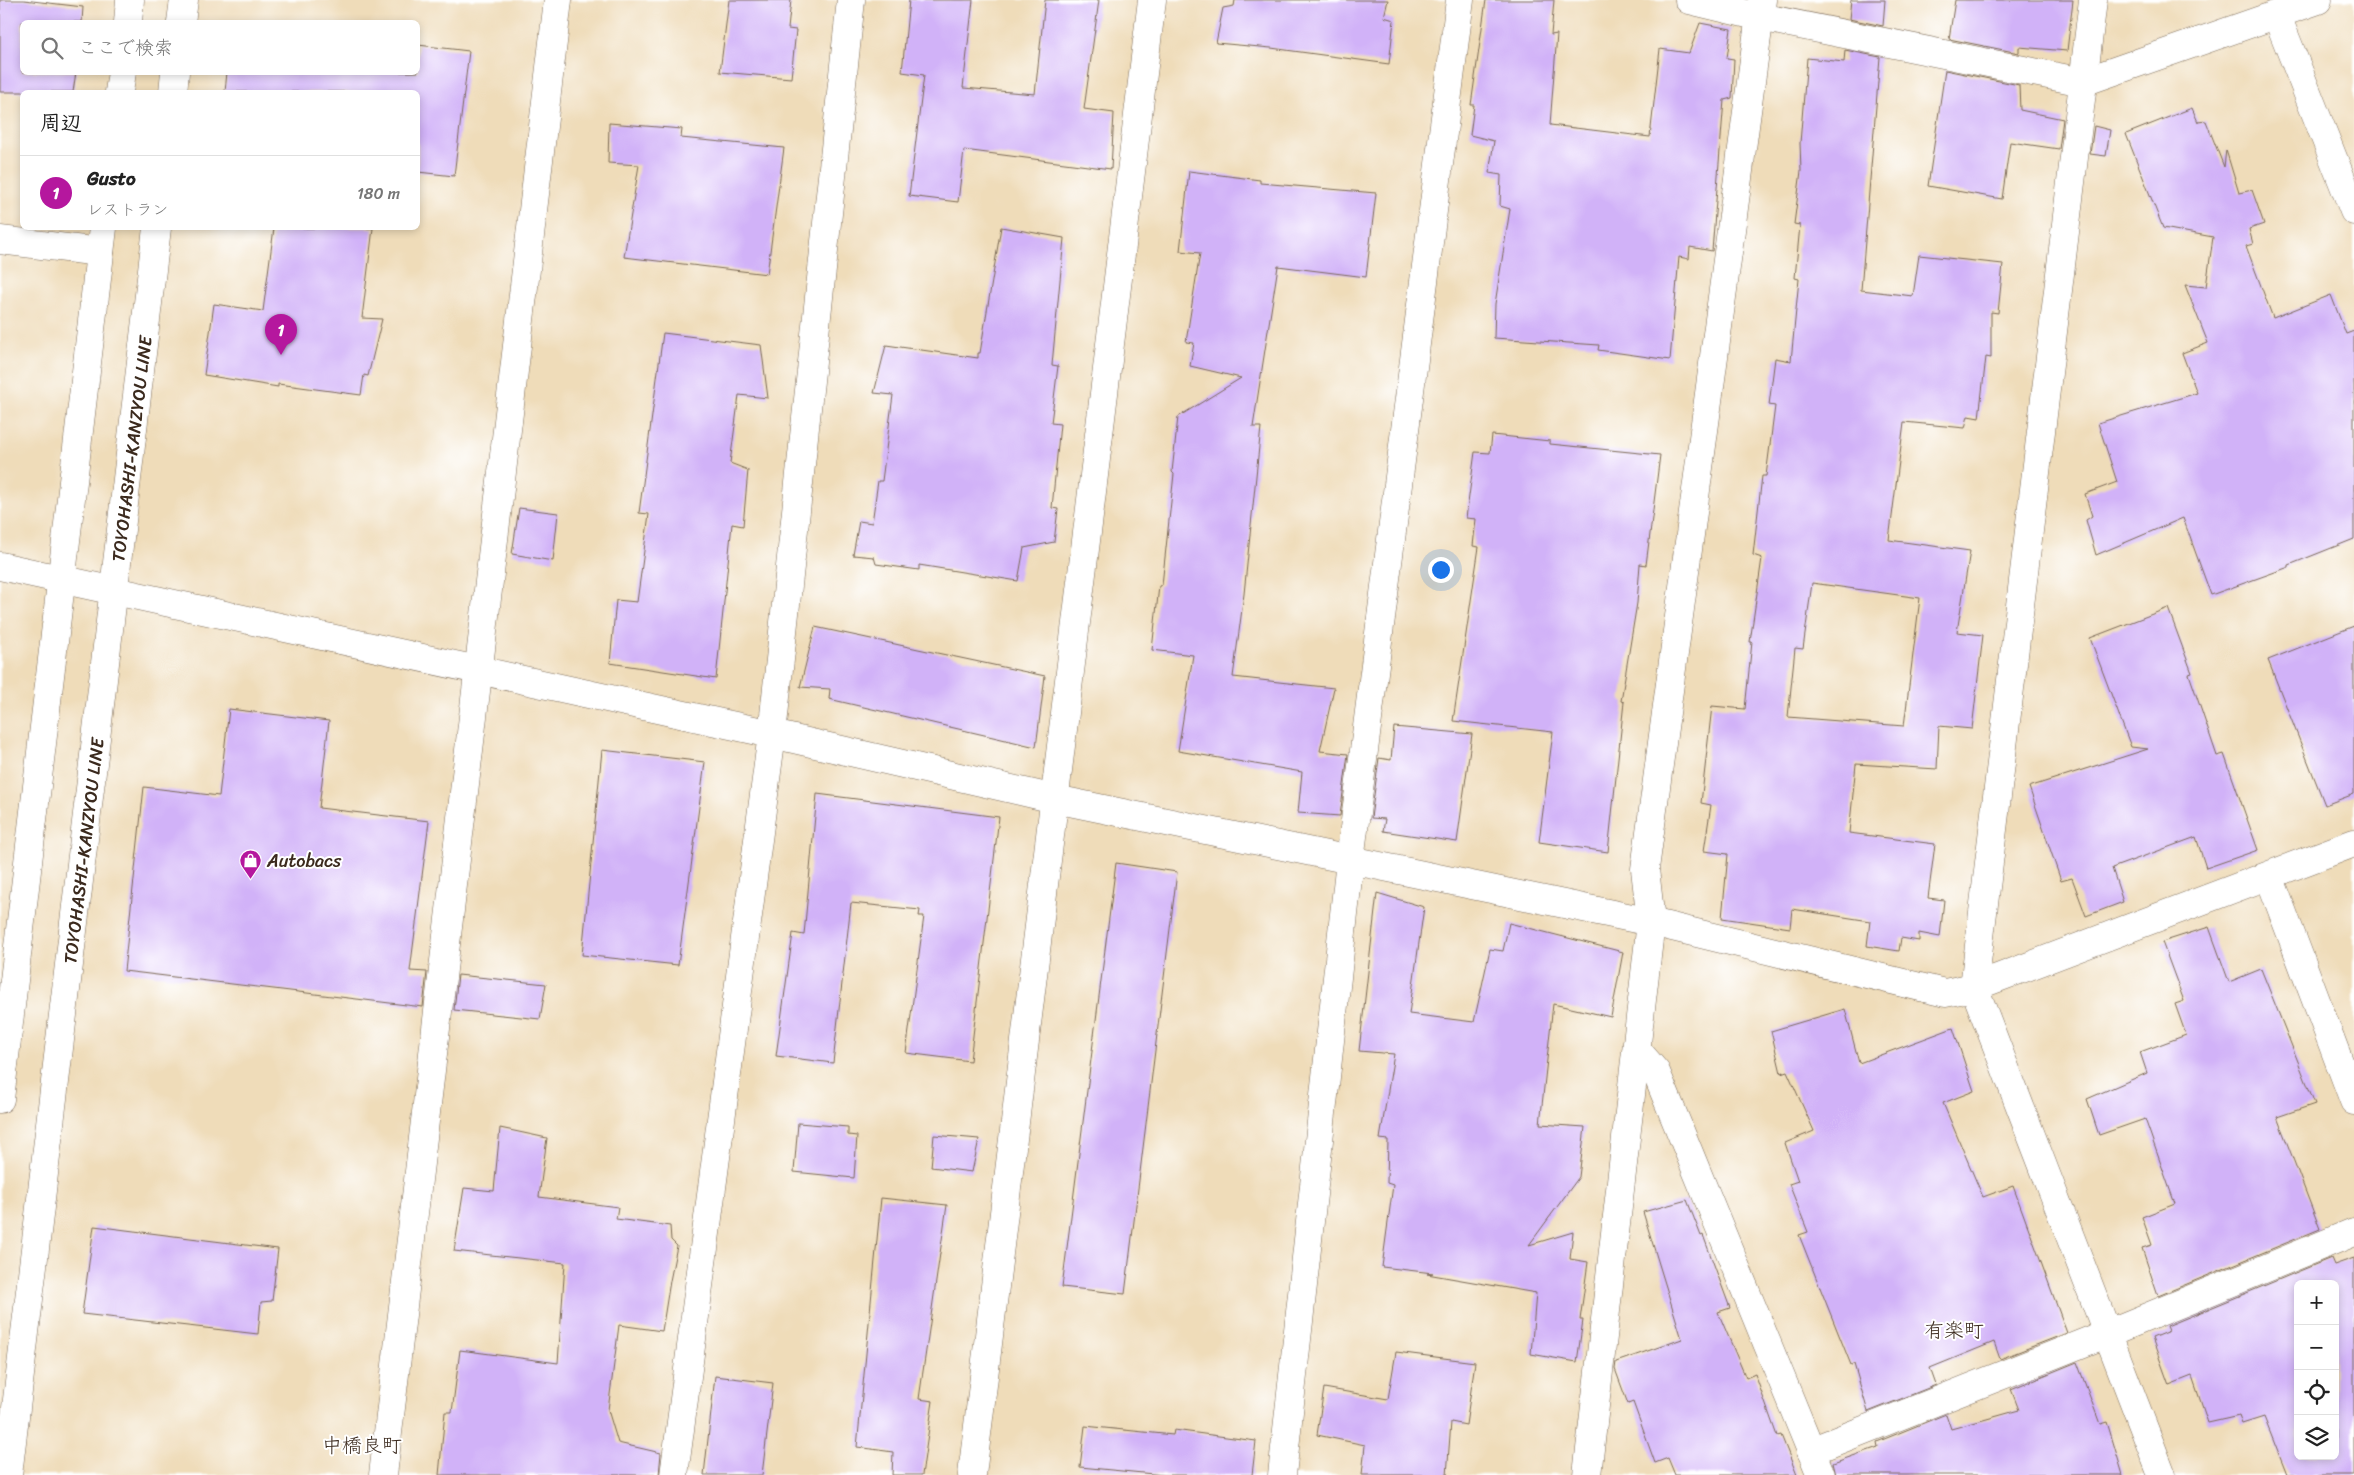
<!DOCTYPE html>
<html lang="ja">
<meta charset="utf-8">
<style>
:root{--surface:#fff;--page:#f2f2f2;--text:#222;--muted:#767676;--line:#e0e0e0;--accent:#b5179e}
body{margin:0;font-family:Sriracha,"Klee One",sans-serif;background:var(--page);color:var(--text)}
.controls{position:absolute;right:15px;bottom:15px;display:grid;overflow:hidden;border-radius:8px;box-shadow:0 2px 8px #0003}
.controls button{width:45px;height:45px;display:grid;place-items:center;padding:0;border:0;border-bottom:1px solid var(--line);background:var(--surface);color:var(--text);font:25px sans-serif}
.you{position:absolute;left:1440px;top:569px;width:18px;height:18px;margin:-12px;border:4px solid #fff;border-radius:50%;background:#1a73e8;box-shadow:0 0 0 8px #1a73e833}
.badge{display:grid;place-items:center;width:32px;height:32px;border-radius:50%;background:var(--accent);color:#fff;font-size:16px;font-weight:700}
.pin{position:absolute;translate:-50% -41px;filter:drop-shadow(0 1px 2px #0008)}
.pin::after{content:'';position:absolute;top:26px;width:18px;height:15px;background:inherit;clip-path:polygon(0 0,100% 0,50% 100%)}
.list{margin:0;padding:0;list-style:none}
h2{display:flex;justify-content:space-between;align-items:center;height:65px;margin:0;padding:0 20px;font-size:21px}
h2 small{font-size:16px;font-weight:400;color:var(--muted)}
.list li{display:grid;grid-template-columns:32px 1fr auto;gap:15px;align-items:center;box-sizing:border-box;height:75px;padding:0 20px;border-top:1px solid var(--line)}
.list b{display:block;font-size:19px;white-space:nowrap}
.list p{margin:0;font-size:16px;white-space:nowrap;color:var(--muted)}
.list em{font-size:16px;font-style:normal;color:var(--muted)}
.icon{flex:none;width:28px;height:28px;fill:none;stroke:currentColor;stroke-width:2;stroke-linecap:round;stroke-linejoin:round}
.map{position:relative;flex:none;width:2354px;height:1475px;overflow:hidden}
.search{position:absolute;background:var(--surface);box-shadow:0 2px 8px #0003;left:20px;top:20px;width:400px;height:55px;display:flex;align-items:center;gap:12px;box-sizing:border-box;padding:0 18px;border-radius:8px;color:var(--muted);font-size:19px}
.panel{position:absolute;background:var(--surface);box-shadow:0 2px 8px #0003;left:20px;top:90px;width:400px;height:140px;border-radius:8px}
.map>svg:first-child{display:block}
.building{fill:#d1b2f8;fill-rule:evenodd}
.lines{fill:none;stroke-linecap:round;stroke-linejoin:round}
.minor-casing{stroke:#7a6854;stroke-width:29}
.major-casing{stroke:#7a6854;stroke-width:29}
.minor{stroke:#fff;stroke-width:28}
.major{stroke:#fff;stroke-width:28}
.labels{text-anchor:middle;stroke-width:4;stroke-linejoin:round;paint-order:stroke}
.street-label{font-size:18px;fill:#3b2a1e;stroke:#fff}
.poi-label{font-size:18px;fill:#3b2a1e;stroke:#fff;text-anchor:start}
.quarter-label{font-size:20px;fill:#3b2a1e;stroke:#fff}
</style>
<div class="map">
<svg width="2354" height="1475" viewBox="0 0 2354 1475">
<rect width="100%" height="100%" fill="#fff"/>
<filter id="ink" filterUnits="userSpaceOnUse"><feTurbulence type="fractalNoise" baseFrequency=".02" numOctaves="2"/><feDisplacementMap in="SourceGraphic" scale="10" xChannelSelector="R" yChannelSelector="G"/><feConvolveMatrix kernelMatrix="1 2 1 2 8 2 1 2 1" color-interpolation-filters="sRGB"/></filter>
<filter id="wash" filterUnits="userSpaceOnUse"><feTurbulence type="fractalNoise" baseFrequency=".0096" numOctaves="4" result="noise"/><feDisplacementMap in="SourceGraphic" scale="20" xChannelSelector="R" yChannelSelector="G"/><feGaussianBlur stdDeviation="1.12" result="paint"/><feColorMatrix in="noise" values="0 0 0 0 0 0 0 0 0 0 0 0 0 0 0 0 0 1.4 0 .05"/><feComposite in="paint" operator="in"/></filter>
<g filter="url(#wash)">
<rect width="100%" height="100%" fill="#efdcb9"/>
<g id="blocks">
<g class="building">
<polygon points="0,0 24,0 83,7 82,22 22,22 22,72 76,72 73,92 0,92"/>
<polygon points="729,0 791,0 788,29 796,30 791,78 720,72"/>
<polygon points="909,0 973,0 963,88 1035,94 1045,0 1099,0 1084,109 1114,113 1111,169 964,150 958,202 909,196 924,75 902,72"/>
<polygon points="1235,0 1388,0 1384,17 1394,20 1389,64 1271,48 1216,43 1223,8 1234,6"/>
<polygon points="1486,0 1554,0 1551,35 1557,34 1550,125 1650,137 1660,49 1689,53 1700,23 1731,29 1727,58 1734,59 1732,98 1724,100 1712,251 1690,247 1689,259 1679,257 1670,360 1598,350 1599,345 1494,338 1495,304 1510,209 1500,206 1501,175 1489,173 1494,141 1470,135 1474,105 1471,105"/>
<polygon points="1851,0 1885,0 1883,26 1849,19"/>
<polygon points="1955,0 2073,0 2067,51 2019,47 2019,53 1949,39"/>
<polygon points="418,45 469,51 454,176 418,172 418,92 225,92 227,72 418,72"/>
<path d="M1845,50L1880,57L1861,290L1913,296L1919,255L2003,264L1998,313L1991,312V358L1986,357L1979,418L1968,416L1965,428L1904,422L1889,540L1970,551L1957,632L1983,635L1972,729L1939,726L1937,769L1856,764L1849,833L1935,844L1928,898L1944,900L1940,937L1919,933V941L1901,938L1899,951L1867,946L1870,921L1792,909L1790,928L1722,918L1728,854L1704,851L1711,805L1701,803L1712,706L1745,709L1752,642H1750L1762,558L1753,555L1762,476H1766L1775,406L1769,405L1775,358L1791,361L1799,279L1795,278L1800,225L1794,224L1801,171L1800,143L1807,58L1844,62ZM1812,583L1920,598L1904,726L1788,717L1795,648L1803,649Z"/>
<polygon points="1945,70 2019,85 2020,110 2063,119 2059,149 2010,142 2002,199 1928,186"/>
<polygon points="2192,108 2198,122 2206,121 2224,167 2226,150 2239,193 2252,190 2264,224 2249,229 2253,244 2246,246 2273,318 2331,295 2346,334 2354,331 2354,539 2289,565 2289,567 2211,595 2183,518 2096,555 2086,520 2092,516 2085,494 2117,482 2098,423 2197,393 2182,353 2208,343 2185,285 2206,287 2213,237 2163,228 2126,134"/>
<polygon points="609,123 682,129 681,138 784,148 767,274 624,257 639,165 608,163"/>
<polygon points="2094,126 2110,130 2106,156 2090,154"/>
<polygon points="1189,171 1260,180 1260,183 1376,193 1366,277 1278,266 1253,427 1261,427 1244,594 1233,677 1334,688 1320,751 1348,754 1340,816 1298,813 1302,772 1178,751 1193,655 1152,650 1159,586 1162,585 1174,474 1172,472 1178,417 1241,378 1190,366 1194,343 1186,342 1200,253 1180,251"/>
<polygon points="1001,227 1064,238 1052,365 1058,366 1051,423 1060,424 1052,508 1058,509 1054,542 1024,548 1018,581 919,565 919,570 876,564 874,557 853,555 859,521 872,523 878,481 882,481 893,395 874,393 886,345 978,358 978,353 980,353"/>
<polygon points="274,228 373,228 362,318 382,319 368,376 364,375 361,395 278,384 278,387 204,375 214,304 263,311"/>
<polygon points="663,333 761,345 768,398 739,395 730,463 748,470 743,526 732,524 716,679 610,663 616,600 637,602 649,514 639,513"/>
<polygon points="1492,435 1550,441 1550,444 1660,455 1646,565 1640,564 1637,603 1621,701 1624,702 1608,852 1539,842 1553,732 1453,721 1479,547 1473,546 1476,519 1466,518 1475,452 1490,453"/>
<polygon points="519,508 558,513 553,561 512,554"/>
<polygon points="2168,608 2192,673 2189,674 2217,756 2224,754 2258,850 2206,868 2196,837 2112,868 2123,902 2086,916 2072,878 2061,881 2029,787 2148,749 2131,747 2090,638"/>
<polygon points="2354,626 2354,794 2325,805 2268,660"/>
<polygon points="815,627 1045,676 1036,747 829,699 830,689 800,687"/>
<polygon points="229,709 329,721 319,808 429,821 410,971 427,972 423,1007 124,971 144,787 219,796"/>
<polygon points="1394,727 1472,734 1457,842 1383,831 1385,819 1371,818 1379,758 1391,760"/>
<polygon points="602,750 705,762 678,965 582,955"/>
<polygon points="817,794 999,817 970,1061 906,1053 924,916 919,916 920,910 851,903 833,1063 776,1056 793,933 804,935"/>
<polygon points="1116,863 1177,872 1125,1294 1062,1287"/>
<polygon points="1377,893 1424,907 1409,1014 1474,1022 1490,949 1503,951 1509,923 1623,952 1611,1017 1553,1004 1540,1124 1585,1127 1579,1177 1529,1245 1573,1232 1570,1259 1588,1262 1580,1320 1583,1320 1577,1362 1531,1354 1536,1293 1427,1274 1433,1273 1382,1267 1393,1185 1387,1183 1388,1140 1380,1139 1394,1054 1359,1051"/>
<polygon points="2209,927 2229,982 2261,969 2315,1104 2277,1117 2320,1229 2158,1296 2142,1248 2152,1245 2142,1217 2175,1204 2145,1119 2099,1135 2087,1099 2147,1073 2140,1052 2186,1035 2175,1004 2184,1001 2162,942"/>
<polygon points="458,975 546,984 540,1019 454,1010"/>
<polygon points="1845,1009 1859,1063 1953,1028 1974,1091 1943,1103 1983,1197 2013,1186 2067,1333 2000,1359 1994,1342 1930,1368 1936,1385 1868,1412 1854,1364 1851,1365 1799,1235 1808,1232 1789,1184 1798,1181 1785,1143 1814,1131 1787,1071 1781,1073 1771,1031"/>
<polygon points="798,1123 848,1127 848,1135 857,1136 854,1178 794,1172"/>
<polygon points="500,1128 547,1138 539,1197 618,1207 616,1219 670,1226 671,1240 677,1246 670,1281 662,1331 619,1325 608,1410 618,1443 661,1453 659,1475 439,1475 445,1412 452,1412 460,1350 558,1363 565,1263 454,1251 464,1188 494,1191"/>
<polygon points="934,1135 979,1139 972,1172 931,1167"/>
<polygon points="881,1198 947,1205 919,1399 933,1401 922,1475 892,1475 893,1452 857,1447"/>
<polygon points="1687,1200 1701,1236 1703,1235 1730,1308 1718,1312 1746,1378 1755,1374 1777,1436 1781,1435 1797,1475 1675,1475 1668,1458 1655,1463 1633,1402 1628,1404 1615,1369 1616,1362 1682,1339 1643,1212"/>
<polygon points="94,1226 278,1249 272,1301 261,1302 258,1334 82,1314"/>
<path d="M2331,1258L2334,1265L2354,1258V1475H2287L2264,1417L2242,1424L2239,1416L2208,1423L2192,1376L2169,1385L2152,1338L2169,1331L2167,1326ZM2298,1284H2335V1456H2298Z"/>
<polygon points="1396,1352 1475,1362 1466,1425 1451,1422 1447,1475 1362,1475 1365,1445 1317,1435 1324,1388 1388,1399"/>
<polygon points="2077,1362 2100,1424 2107,1422 2123,1475 1836,1475 1833,1463 1878,1447 1877,1442 1946,1414 1951,1429 2019,1410 2011,1389"/>
<polygon points="715,1376 773,1383 762,1475 704,1475"/>
<polygon points="1085,1426 1173,1435 1174,1430 1256,1441 1252,1475 1164,1475 1080,1467"/>
</g>
</g>
</g>
<g filter="url(#ink)">
<use href="#blocks" fill-opacity="0" stroke="#7a6854" stroke-width="1"/>
<g class="lines">
<defs>
<g id="minor">
<polyline points="1689,0 1760,17 2083,82 2318,0"/>
<polyline points="2093,0 1974,987 2162,1475"/>
<polyline points="2277,16 2354,211"/>
<polyline points="0,240 100,252"/>
<polyline points="0,566 772,734 1055,799 1651,922 1945,993 1974,987 2354,843"/>
<polyline points="2269,876 2354,1101"/>
<polyline points="1637,1050 1656,1072 1821,1475"/>
<polyline points="1811,1451 2106,1334 2354,1232"/>
<polyline points="383,1475 558,0"/>
<polyline points="674,1475 772,734 851,0"/>
<polyline points="972,1475 1152,0"/>
<polyline points="1282,1475 1350,860 1460,0"/>
<polyline points="1587,1475 1651,922 1645,869 1762,0"/>
</g>
<g id="major">
<polyline points="128,22 130,0"/>
<polyline points="181,22 184,0"/>
<polyline points="119,92 122,72"/>
<polyline points="173,92 175,72"/>
<polyline points="0,1099 103,228"/>
<polyline points="8,1475 157,228"/>
</g>
</defs>
<use href="#minor" class="minor-casing"/>
<use href="#major" class="major-casing"/>
<use href="#minor" class="minor"/>
<use href="#major" class="major"/>
</g>
</g>
<defs>
<symbol id="shop-pin" viewBox="-11 -11 22 30"><path d="M0 17L-7.5 6A9.5 9.5 0 1 1 7.5 6Z" fill="#b5179e" stroke="#fff"/><path d="M-5-2.5h2.3a2.7 3.5 0 0 1 5.4 0H5L5.5 6h-11ZM-1.5-2.5h3a1.5 2.3 0 0 0-3 0Z" fill="#fff"/></symbol>
</defs>
<g fill-rule="evenodd">
<use href="#shop-pin" x="238" y="848" width="25" height="34"/>
</g>
<g class="labels">
<g class="street-label">
<text transform="translate(132 449) rotate(-83)" y="6">TOYOHASHI-KANZYOU LINE</text>
<text transform="translate(84 851) rotate(-83)" y="6">TOYOHASHI-KANZYOU LINE</text>
</g>
<g class="poi-label">
<text x="267" y="867">Autobacs</text>
</g>
<g class="quarter-label">
<text x="1954" y="1337">有楽町</text>
<text x="362" y="1452">中橋良町</text>
</g>
</g>
</svg>
<div class="controls">
<button>+</button>
<button>−</button>
<button><svg class="icon" aria-label="locate" viewBox="0 0 24 24"><circle cx="12" cy="12" r="6"/><path d="M12 2v4M12 18v4M2 12h4M18 12h4"/></svg></button>
<button><svg class="icon" aria-label="layers" viewBox="0 0 24 24"><path d="M12 4l9 5-9 5-9-5zM3 14l9 5 9-5"/></svg></button>
</div>
<div class="you"></div>
<div class="pin badge" style="left:281px;top:355px">1</div>
<div class="search"><svg class="icon" aria-label="search" viewBox="0 0 24 24"><circle cx="10" cy="10" r="6"/><path d="M15 15l6 6"/></svg>ここで検索</div>
<section class="panel">
<h2>周辺<small></small></h2>
<ul class="list">
<li><span class="badge">1</span><div><b>Gusto</b><p>レストラン</p></div><em>180 m</em></li>
</ul>
</section>
</div>
